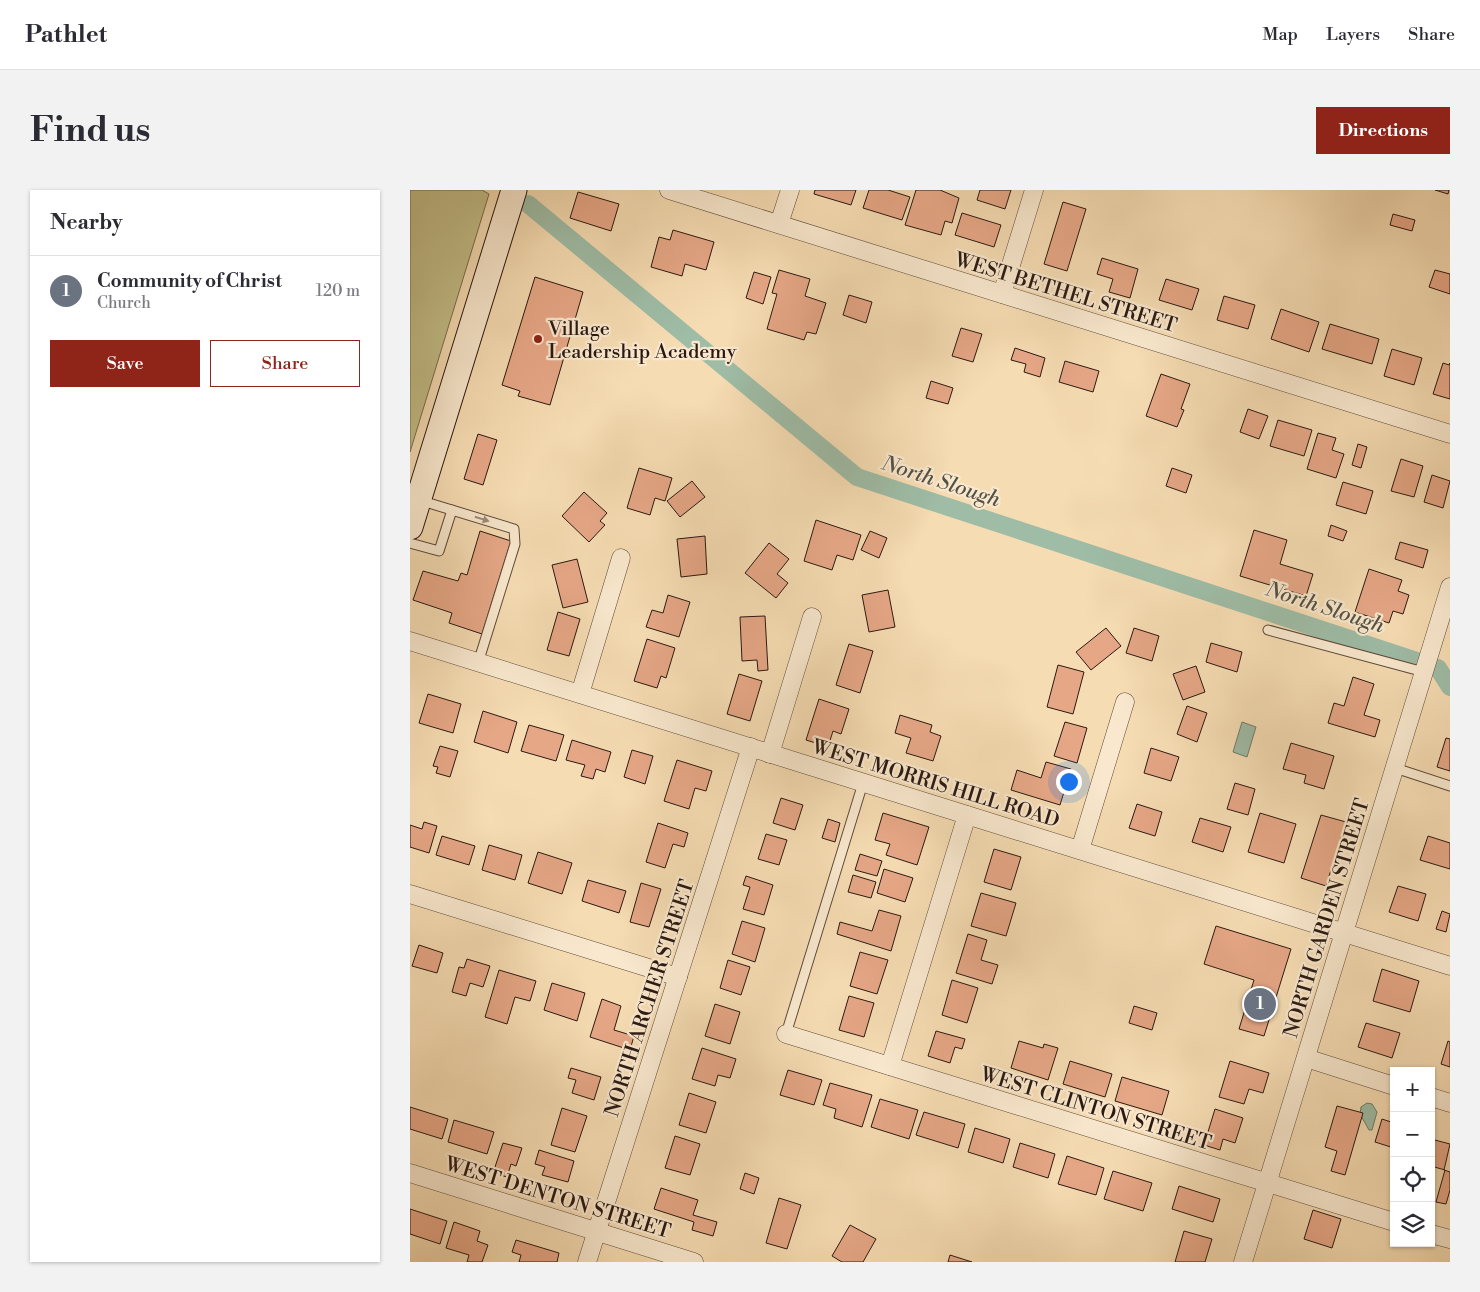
<!DOCTYPE html>
<meta charset="utf-8">
<style>
:root{--surface:#fff;--page:#f2f2f3;--text:#2b2b33;--muted:#7c7c81;--line:#e1e1e2;--accent:#8f2418}
body{margin:0;font-family:"Libre Bodoni",serif;background:var(--page);color:var(--text)}
.controls{position:absolute;right:15px;bottom:15px;display:grid;overflow:hidden;border-radius:0px;box-shadow:0 1px 4px #0004}
.controls button{width:45px;height:45px;display:grid;place-items:center;padding:0;border:0;border-bottom:1px solid var(--line);background:var(--surface);color:var(--text);font:25px sans-serif}
.you{position:absolute;left:658px;top:591px;width:18px;height:18px;margin:-12px;border:4px solid #fff;border-radius:50%;background:#1a73e8;box-shadow:0 0 0 8px #1a73e833}
.badge{display:grid;place-items:center;width:32px;height:32px;border-radius:50%;background:var(--accent);color:#fff;font-size:16px;font-weight:700}
.pin{position:absolute;translate:-50% -50%;border:2px solid #fff;box-shadow:0 1px 5px #0006}
.list{margin:0;padding:0;list-style:none}
h2{display:flex;justify-content:space-between;align-items:center;height:65px;margin:0;padding:0 20px;font-size:21px}
h2 small{font-size:16px;font-weight:400;color:var(--muted)}
.list li{display:grid;grid-template-columns:32px 1fr auto;gap:15px;align-items:center;box-sizing:border-box;height:70px;padding:0 20px;border-top:1px solid var(--line)}
.list b{display:block;font-size:19px;white-space:nowrap}
.list p{margin:0;font-size:16px;white-space:nowrap;color:var(--muted)}
.list em{font-size:16px;font-style:normal;color:var(--muted)}
.actions{display:flex;gap:10px;padding:15px 20px}
.actions a{flex:1;padding:11px 0;border:1px solid var(--accent);border-radius:0px;text-align:center;font-size:18px;color:var(--accent)}
.actions .main{background:var(--accent);color:#fff}
.icon{flex:none;width:28px;height:28px;fill:none;stroke:currentColor;stroke-width:2;stroke-linecap:round;stroke-linejoin:round}
.map{position:relative;flex:none;width:1040px;height:1072px;overflow:hidden;border-radius:0px}
header{display:flex;align-items:center;gap:30px;box-sizing:border-box;height:70px;padding:0 25px;background:var(--surface);border-bottom:1px solid var(--line)}
header strong{font-size:24px}
nav{display:flex;gap:28px;margin-inline-start:auto;font-size:18px}
.intro{display:flex;align-items:center;justify-content:space-between;box-sizing:border-box;height:120px;padding:0 30px}
h1{margin:0;font-size:35px}
.button{padding:12px 22px;border-radius:0px;background:var(--accent);color:#fff;font-size:18px;font-weight:700}
main{display:flex;gap:30px;padding:0 30px}
aside{flex:1;background:var(--surface);border-radius:0px;box-shadow:0 1px 4px #0004}
.map>svg:first-child{display:block}
.green{fill:#c3be88;stroke:#766c4d}
.water{fill:#9ebca6;stroke:#707b6b}
.lines{fill:none;stroke-linecap:round;stroke-linejoin:round}
.canal{stroke:#9ebca6;stroke-width:18}
.building{fill:#e6a786;stroke:#2a1912}
.lane-casing{stroke:#5d4a3a;stroke-width:11}
.street-casing{stroke:#5d4a3a;stroke-width:19}
.secondary-casing{stroke:#2a1912;stroke-width:27}
.lane{stroke:#f9e8ce;stroke-width:9}
.street{stroke:#f9e8ce;stroke-width:18}
.secondary{stroke:#f9e8ce;stroke-width:25}
.oneway{fill:#9c8b79}
.poi-dot{fill:#8f2418;stroke:#f9e8ce;stroke-width:2}
.labels{text-anchor:middle;stroke-width:4.5;stroke-linejoin:round;paint-order:stroke}
.street-label{font-size:20px;fill:#2a1912;stroke:#f9e8ce}
.poi-label{font-size:20px;fill:#2a1912;stroke:#f9e8ce;text-anchor:start}
.water-label{font-size:21px;font-style:italic;fill:#535246;stroke:#f9e8ce}
</style>
<header>
<strong>Pathlet</strong>
<nav><a>Map</a><a>Layers</a><a>Share</a></nav>
</header>
<div class="intro"><h1>Find us</h1><a class="button">Directions</a></div>
<main>
<aside>
<h2>Nearby<small></small></h2>
<ul class="list">
<li><span class="badge" style="background:#6b7280">1</span><div><b>Community of Christ</b><p>Church</p></div><em>120 m</em></li>
</ul>
<div class="actions"><a class="main">Save</a><a>Share</a></div>
</aside>
<div class="map">
<svg width="1040" height="1072" viewBox="0 0 1040 1072">
<rect width="100%" height="100%" fill="#f6dcb3"/>
<filter id="stains"><feTurbulence type="fractalNoise" baseFrequency=".004" numOctaves="4"/><feColorMatrix values="0 0 0 0 .2 0 0 0 0 .09 0 0 0 0 .02 0 0 0 .5 -.17"/></filter>
<radialGradient id="worn" r=".72"><stop offset=".6" stop-color="#630" stop-opacity="0"/><stop offset="1" stop-color="#630" stop-opacity=".3"/></radialGradient>
<polygon class="green" points="0,0 72,0 79,4 0,262"/>
<g class="water">
<polygon points="832,532 846,537 837,567 823,562"/>
<polygon points="957,913 962,914 967,922 962,940 959,940 950,924 951,917"/>
</g>
<g class="lines">
<g class="canal">
<polyline points="118,14 447,287 1007,471"/>
<polyline points="1028,478 1040,497"/>
</g>
</g>
<g class="building">
<polygon points="405,0 446,0 441,15 404,4"/>
<polygon points="459,0 478,0 500,7 492,30 453,18"/>
<polygon points="506,0 530,0 549,8 542,33 535,31 531,45 495,35"/>
<polygon points="570,0 601,0 595,19 567,10"/>
<polygon points="1025,0 1039,0 1038,4"/>
<polygon points="168,2 209,14 201,41 160,28"/>
<polygon points="653,12 676,19 657,81 634,74"/>
<polygon points="552,23 591,35 584,57 545,45"/>
<polygon points="983,24 1005,30 1002,41 980,35"/>
<polygon points="263,40 304,52 296,80 275,74 272,86 241,77 249,47 260,50"/>
<polygon points="692,68 728,79 720,108 699,102 703,89 687,84"/>
<polygon points="369,80 400,89 395,106 416,113 406,144 397,142 394,150 357,139 367,104 362,103"/>
<polygon points="1025,80 1040,84 1040,104 1019,97"/>
<polygon points="344,82 361,87 353,114 336,108"/>
<polygon points="125,87 173,102 140,215 108,206 110,201 92,195"/>
<polygon points="756,89 789,99 782,120 749,110"/>
<polygon points="439,105 462,112 456,133 433,125"/>
<polygon points="814,106 845,115 838,139 807,130"/>
<polygon points="871,119 909,132 899,162 861,149"/>
<polygon points="920,134 969,149 962,174 912,159"/>
<polygon points="551,138 572,144 563,172 542,166"/>
<polygon points="605,158 635,168 630,187 614,182 616,174 601,170"/>
<polygon points="982,159 1012,168 1004,195 974,186"/>
<polygon points="655,171 689,181 683,202 649,192"/>
<polygon points="1033,173 1039,175 1040,173 1040,209 1023,204"/>
<polygon points="751,184 780,194 771,219 774,220 767,237 736,226"/>
<polygon points="521,191 543,198 538,214 516,208"/>
<polygon points="838,219 858,226 849,249 830,242"/>
<polygon points="868,230 902,240 894,266 860,256"/>
<polygon points="908,243 926,248 922,260 934,264 926,288 897,279"/>
<polygon points="68,244 87,250 73,295 54,289"/>
<polygon points="948,254 957,257 951,278 942,275"/>
<polygon points="991,269 1013,276 1004,307 981,301"/>
<polygon points="229,278 262,288 255,311 245,308 240,325 217,318"/>
<polygon points="762,278 782,285 776,303 756,296"/>
<polygon points="1022,285 1040,291 1033,318 1014,312"/>
<polygon points="282,291 295,307 270,327 257,311"/>
<polygon points="933,292 963,301 956,324 926,315"/>
<polygon points="174,302 197,323 190,331 195,335 179,352 152,326"/>
<polygon points="406,330 451,345 443,370 427,365 422,380 394,371"/>
<polygon points="921,335 937,341 933,351 918,346"/>
<polygon points="844,340 877,350 870,374 903,384 896,406 830,386"/>
<polygon points="70,341 101,351 72,444 39,433 42,423 3,410 13,381 48,391 51,383 57,385"/>
<polygon points="460,341 477,348 469,368 451,360"/>
<polygon points="295,346 297,384 271,387 267,349"/>
<polygon points="990,352 1018,360 1013,378 985,369"/>
<polygon points="359,353 379,369 367,384 378,393 366,408 335,383"/>
<polygon points="167,369 178,412 153,418 142,375"/>
<polygon points="959,379 992,390 988,401 999,405 993,424 983,421 979,433 945,422"/>
<polygon points="478,400 485,437 459,442 452,405"/>
<polygon points="258,405 280,412 269,447 236,437 242,420 253,423"/>
<polygon points="148,422 170,429 159,466 137,460"/>
<polygon points="355,426 358,480 348,481 347,470 332,471 330,427"/>
<polygon points="696,438 711,456 681,480 666,462"/>
<polygon points="724,438 749,446 742,471 716,463"/>
<polygon points="237,449 265,458 256,488 251,486 247,498 224,491"/>
<polygon points="801,453 832,462 827,482 796,472"/>
<polygon points="439,454 463,461 450,503 426,495"/>
<polygon points="648,475 674,482 663,524 637,517"/>
<polygon points="786,476 795,502 773,510 763,484"/>
<polygon points="329,484 352,491 340,531 317,524"/>
<polygon points="943,487 964,494 954,525 970,530 965,547 918,533 924,513 934,516"/>
<polygon points="18,504 51,514 43,543 9,533"/>
<polygon points="409,509 439,519 431,544 423,541 418,557 396,550"/>
<polygon points="777,516 797,523 787,552 767,544"/>
<polygon points="73,521 107,532 98,563 64,552"/>
<polygon points="490,525 522,535 520,542 531,546 523,571 496,563 501,548 485,543"/>
<polygon points="655,532 677,538 667,573 644,566"/>
<polygon points="119,535 154,545 146,571 111,561"/>
<polygon points="1036,548 1040,549 1040,581 1027,577"/>
<polygon points="162,550 201,562 195,582 186,579 183,589 171,586 175,575 156,570"/>
<polygon points="881,553 924,566 914,599 894,593 896,585 873,579"/>
<polygon points="30,556 48,561 40,587 26,583 28,577 23,576"/>
<polygon points="741,558 769,567 761,591 734,583"/>
<polygon points="222,560 243,566 235,594 214,587"/>
<polygon points="267,570 302,581 296,601 285,598 279,619 254,611"/>
<polygon points="636,572 661,579 650,615 601,600 607,580 631,588"/>
<polygon points="825,593 845,599 838,625 817,619"/>
<polygon points="371,608 393,615 385,640 363,633"/>
<polygon points="727,614 752,622 745,646 719,638"/>
<polygon points="473,623 519,637 507,675 476,665 480,654 465,650"/>
<polygon points="850,623 886,634 874,673 838,662"/>
<polygon points="911,625 936,632 916,696 891,688"/>
<polygon points="790,628 821,637 813,662 782,652"/>
<polygon points="418,629 430,633 425,652 412,648"/>
<polygon points="14,632 27,636 19,663 0,657 0,635 12,639"/>
<polygon points="248,633 278,643 274,657 263,654 255,678 236,672"/>
<polygon points="356,644 377,650 369,675 348,669"/>
<polygon points="32,646 65,656 59,675 26,665"/>
<polygon points="1018,646 1040,653 1040,679 1010,670"/>
<polygon points="79,655 112,665 105,690 72,680"/>
<polygon points="584,659 611,667 601,700 574,692"/>
<polygon points="128,662 162,673 152,704 118,693"/>
<polygon points="450,664 472,671 467,686 445,680"/>
<polygon points="474,679 503,688 495,712 467,703"/>
<polygon points="443,685 466,692 461,708 438,702"/>
<polygon points="336,686 363,695 354,725 333,719 340,697 333,695"/>
<polygon points="178,690 216,701 209,723 172,711"/>
<polygon points="231,693 251,699 239,737 220,732"/>
<polygon points="988,696 1016,704 1008,731 979,722"/>
<polygon points="571,703 606,713 596,746 561,736"/>
<polygon points="469,720 491,726 481,761 427,744 430,732 462,741"/>
<polygon points="1032,721 1040,724 1036,742 1026,739"/>
<polygon points="332,731 355,738 345,772 322,764"/>
<polygon points="806,736 881,759 854,846 829,839 844,790 794,774"/>
<polygon points="558,744 577,750 571,770 588,775 582,794 546,783"/>
<polygon points="9,755 33,763 27,783 2,776"/>
<polygon points="450,762 478,770 467,804 440,796"/>
<polygon points="57,769 80,776 73,797 60,793 56,806 42,802 49,777 54,778"/>
<polygon points="318,770 340,777 331,805 310,798"/>
<polygon points="972,779 1009,791 1000,822 963,811"/>
<polygon points="89,780 126,791 120,811 105,807 97,834 75,827"/>
<polygon points="542,790 568,798 557,833 532,825"/>
<polygon points="142,793 175,803 167,831 134,820"/>
<polygon points="439,806 464,813 454,847 429,840"/>
<polygon points="192,809 211,816 204,840 224,846 220,860 180,847"/>
<polygon points="305,814 330,822 320,854 295,846"/>
<polygon points="724,816 747,823 742,840 719,833"/>
<polygon points="956,833 990,843 982,868 948,857"/>
<polygon points="526,841 555,849 552,859 545,857 540,873 518,866"/>
<polygon points="609,851 633,858 634,854 648,858 638,890 601,878"/>
<polygon points="1038,851 1040,852 1040,877 1031,874"/>
<polygon points="292,858 326,869 320,888 308,885 305,896 282,889"/>
<polygon points="660,871 702,884 695,907 653,894"/>
<polygon points="820,871 859,883 853,903 839,899 834,914 809,907"/>
<polygon points="161,878 191,887 184,910 162,903 166,890 158,888"/>
<polygon points="378,880 412,890 404,915 370,905"/>
<polygon points="712,887 759,901 752,925 705,911"/>
<polygon points="420,893 462,905 452,937 424,928 426,919 413,915"/>
<polygon points="279,903 306,912 296,943 269,935"/>
<polygon points="470,909 508,920 499,949 461,937"/>
<polygon points="927,916 953,923 935,985 921,981 927,961 915,957"/>
<polygon points="0,917 38,929 32,949 0,939"/>
<polygon points="152,918 177,926 165,962 141,955"/>
<polygon points="805,919 833,928 825,953 813,949 810,960 794,955"/>
<polygon points="514,922 555,934 548,958 506,945"/>
<polygon points="972,929 984,933 984,958 965,952"/>
<polygon points="44,930 84,942 77,964 38,952"/>
<polygon points="565,938 600,949 593,973 558,962"/>
<polygon points="265,946 290,954 280,985 255,978"/>
<polygon points="1021,949 1040,954 1034,980 1040,982 1040,1000 1036,1014 1026,1012 1035,980 1021,976"/>
<polygon points="93,953 112,958 106,976 101,974 97,987 83,983"/>
<polygon points="610,953 645,964 638,988 603,977"/>
<polygon points="129,960 164,971 158,992 132,985 135,977 125,974"/>
<polygon points="657,966 694,978 686,1005 648,994"/>
<polygon points="703,981 742,993 733,1021 694,1009"/>
<polygon points="335,983 349,988 344,1004 330,999"/>
<polygon points="769,996 810,1009 803,1032 762,1019"/>
<polygon points="251,998 288,1010 283,1025 307,1032 303,1046 282,1040 284,1032 244,1019"/>
<polygon points="369,1008 391,1015 377,1059 356,1053"/>
<polygon points="0,1019 37,1031 30,1054 0,1044"/>
<polygon points="903,1020 931,1029 922,1058 894,1049"/>
<polygon points="44,1032 70,1041 67,1051 78,1055 72,1072 57,1072 59,1065 36,1058"/>
<polygon points="440,1035 466,1049 453,1072 432,1072 422,1066"/>
<polygon points="774,1041 802,1049 795,1072 765,1072"/>
<polygon points="106,1050 149,1063 147,1072 109,1072 111,1065 102,1062"/>
<polygon points="540,1065 562,1072 538,1072"/>
</g>
<g class="lines">
<defs>
<g id="lane">
<polyline points="9,310 104,339 105,354 68,473"/>
<polyline points="0,353 29,361 42,320"/>
<polyline points="858,440 1014,482"/>
<polyline points="985,578 1040,596"/>
<polyline points="376,844 453,593"/>
</g>
<g id="street">
<polyline points="259,0 1040,244"/>
<polyline points="369,34 380,0"/>
<polyline points="592,104 624,0"/>
<polyline points="0,451 1040,776"/>
<polyline points="170,504 211,368"/>
<polyline points="360,564 402,427"/>
<polyline points="670,660 715,512"/>
<polyline points="0,704 268,787"/>
<polyline points="376,844 984,1032"/>
<polyline points="896,868 984,896"/>
<polyline points="480,876 557,625"/>
<polyline points="1021,907 1040,913"/>
<polyline points="0,983 284,1072"/>
<polyline points="1021,1044 1040,1049"/>
<polyline points="177,1072 341,557"/>
<polyline points="833,1072 1040,397"/>
</g>
<polyline id="secondary" points="0,337 104,0"/>
</defs>
<use href="#lane" class="lane-casing"/>
<use href="#street" class="street-casing"/>
<use href="#secondary" class="secondary-casing"/>
<use href="#lane" class="lane"/>
<use href="#street" class="street"/>
<use href="#secondary" class="secondary"/>
</g>
<defs><path id="oneway-solid" d="M-6-.8H1V-3.2L6.5 0L1 3.2V.8H-6Z" transform="scale(1.25)"/></defs>
<use class="oneway" href="#oneway-solid" transform="translate(72 329) rotate(18)"/>
<circle class="poi-dot" cx="128" cy="149" r="5"/>
<g class="labels">
<g class="street-label">
<text transform="translate(656 102) rotate(17)" y="7">WEST BETHEL STREET</text>
<text transform="translate(526 593) rotate(17)" y="7">WEST MORRIS HILL ROAD</text>
<text transform="translate(916 728) rotate(-73)" y="7">NORTH GARDEN STREET</text>
<text transform="translate(239 808) rotate(-72)" y="7">NORTH ARCHER STREET</text>
<text transform="translate(686 918) rotate(17)" y="7">WEST CLINTON STREET</text>
<text transform="translate(148 1007) rotate(17)" y="7">WEST DENTON STREET</text>
</g>
<g class="poi-label">
<text x="138" y="145">Village<tspan x="138" dy="23">Leadership Academy</tspan></text>
</g>
<g class="water-label">
<text transform="translate(531 291) rotate(18)" y="7">North Slough</text>
<text transform="translate(915 417) rotate(18)" y="7">North Slough</text>
</g>
</g>
<rect width="100%" height="100%" filter="url(#stains)"/>
<rect width="100%" height="100%" fill="url(#worn)"/>
</svg>
<div class="controls">
<button>+</button>
<button>−</button>
<button><svg class="icon" aria-label="locate" viewBox="0 0 24 24"><circle cx="12" cy="12" r="6"/><path d="M12 2v4M12 18v4M2 12h4M18 12h4"/></svg></button>
<button><svg class="icon" aria-label="layers" viewBox="0 0 24 24"><path d="M12 4l9 5-9 5-9-5zM3 14l9 5 9-5"/></svg></button>
</div>
<div class="you"></div>
<div class="pin badge" style="left:850px;top:814px;background:#6b7280">1</div>
</div>
</main>
